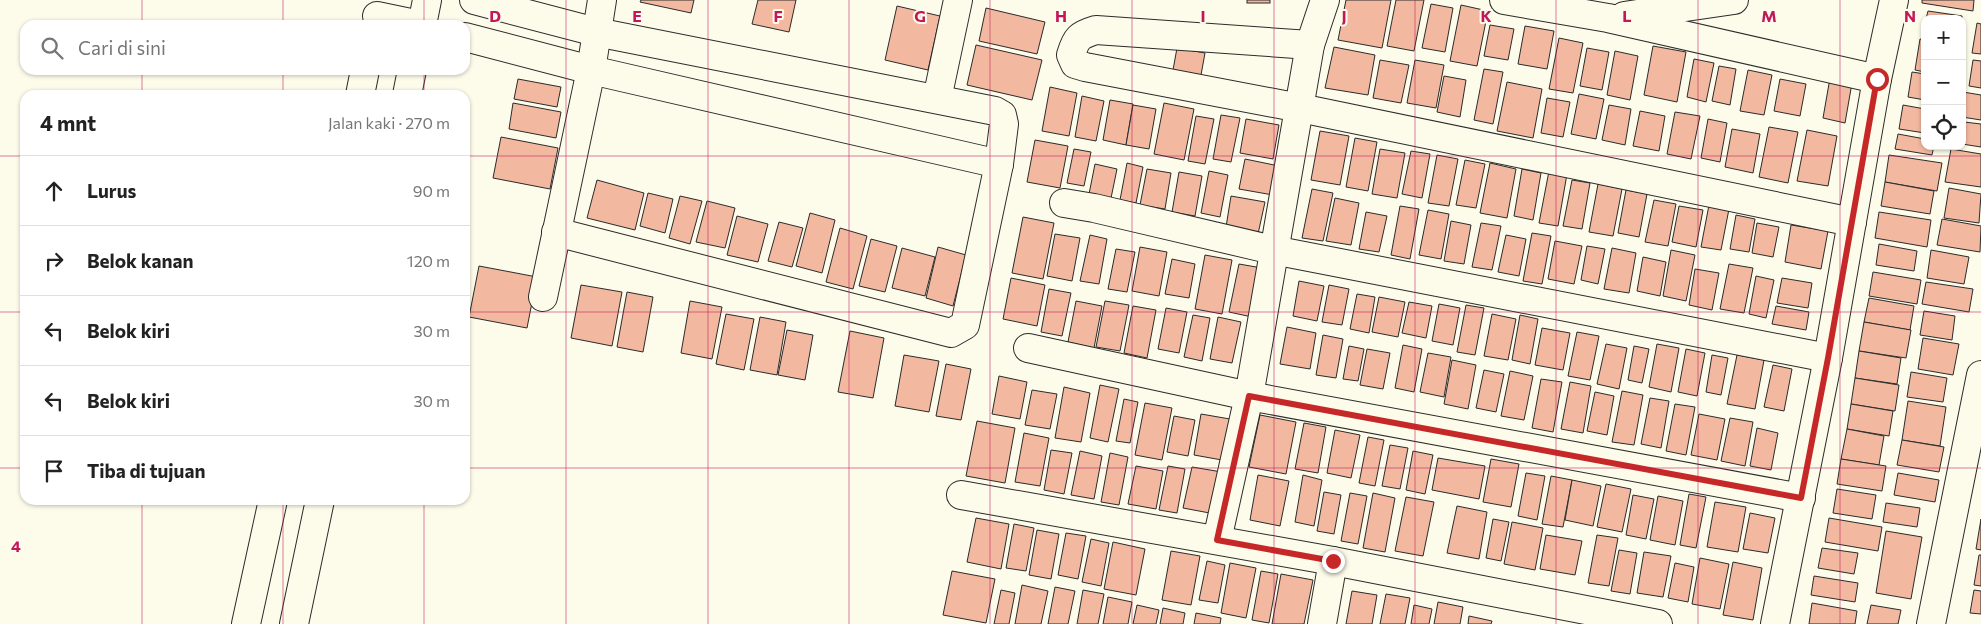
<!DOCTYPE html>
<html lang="id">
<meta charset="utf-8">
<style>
:root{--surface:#fff;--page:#f2f2f2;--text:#222;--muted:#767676;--line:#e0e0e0}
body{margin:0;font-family:Commissioner,sans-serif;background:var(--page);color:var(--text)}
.controls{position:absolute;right:15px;top:15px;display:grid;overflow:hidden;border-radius:10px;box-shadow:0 1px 4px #0004}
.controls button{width:45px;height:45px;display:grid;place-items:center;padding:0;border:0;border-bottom:1px solid var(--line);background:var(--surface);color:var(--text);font:25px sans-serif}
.stop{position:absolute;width:15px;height:15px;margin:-11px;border:4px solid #c62828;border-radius:50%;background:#fff}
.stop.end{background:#c62828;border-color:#fff;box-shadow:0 1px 5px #0008}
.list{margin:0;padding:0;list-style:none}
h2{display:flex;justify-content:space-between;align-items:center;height:65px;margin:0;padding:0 20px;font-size:21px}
h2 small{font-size:16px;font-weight:400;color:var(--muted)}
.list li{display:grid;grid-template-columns:32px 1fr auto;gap:15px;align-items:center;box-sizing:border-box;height:70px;padding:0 20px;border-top:1px solid var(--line)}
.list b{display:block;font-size:19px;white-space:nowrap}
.list em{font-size:16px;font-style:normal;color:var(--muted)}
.icon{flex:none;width:28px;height:28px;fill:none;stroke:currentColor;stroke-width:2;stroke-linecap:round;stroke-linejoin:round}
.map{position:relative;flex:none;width:1981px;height:624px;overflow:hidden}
.search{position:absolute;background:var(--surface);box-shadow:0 1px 4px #0004;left:20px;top:20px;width:450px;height:55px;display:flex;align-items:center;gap:12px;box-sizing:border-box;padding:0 18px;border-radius:15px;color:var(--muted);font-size:19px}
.panel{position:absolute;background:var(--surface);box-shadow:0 1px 4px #0004;left:20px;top:90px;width:450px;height:415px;border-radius:15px}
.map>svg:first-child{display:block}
.building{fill:#f2b8a0;stroke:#2b2b2b}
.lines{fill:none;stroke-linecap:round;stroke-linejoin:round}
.minor-casing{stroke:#2b2b2b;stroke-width:30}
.minor{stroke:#fdfbea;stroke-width:28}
.route{stroke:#c62828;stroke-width:6}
.grid{fill:none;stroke:#c2185b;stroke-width:1;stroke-opacity:0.55}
.grid-label{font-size:16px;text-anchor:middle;font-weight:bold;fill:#c2185b;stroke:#fdfbea;stroke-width:4;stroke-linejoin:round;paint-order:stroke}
</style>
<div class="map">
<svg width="1981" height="624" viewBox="0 0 1981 624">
<rect width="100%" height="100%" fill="#fdfbea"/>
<g class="building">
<polygon points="641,0 694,0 691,13 640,2"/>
<polygon points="758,0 796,0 789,32 752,24"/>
<rect x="1247" y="0" width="23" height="3"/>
<polygon points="1346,0 1391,0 1382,48 1338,40"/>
<polygon points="1396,0 1424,0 1414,51 1387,46"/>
<polygon points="1922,0 1974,0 1973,11 1922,3"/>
<polygon points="1431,4 1453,8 1445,52 1422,48"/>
<polygon points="1461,5 1488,11 1477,66 1450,61"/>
<polygon points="897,6 940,16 928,70 885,60"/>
<polygon points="986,8 1045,22 1037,54 979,41"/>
<polygon points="1928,11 1962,16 1962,19 1926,19"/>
<polygon points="1977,23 1981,24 1981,54 1972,53"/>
<polygon points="1490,25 1514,29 1508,60 1484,56"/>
<polygon points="1525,26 1554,31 1547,69 1518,64"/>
<polygon points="1559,38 1583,43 1573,93 1549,89"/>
<polygon points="1920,39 1925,40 1925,72 1915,70"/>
<polygon points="976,45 1042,60 1032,100 967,85"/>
<polygon points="1653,46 1686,52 1677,102 1644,95"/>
<polygon points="1334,47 1375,55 1368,95 1325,88"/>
<polygon points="1177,48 1205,53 1201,75 1173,70"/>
<polygon points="1587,48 1609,52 1602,90 1580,86"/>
<polygon points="1615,51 1638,56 1630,100 1607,95"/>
<polygon points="1694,59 1714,63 1706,102 1687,97"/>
<polygon points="1380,60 1409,65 1401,103 1373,98"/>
<polygon points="1415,60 1444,65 1436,108 1407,103"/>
<polygon points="1973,60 1981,61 1981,88 1969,86"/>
<polygon points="1719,66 1736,69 1730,105 1712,101"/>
<polygon points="1484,69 1503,72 1493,124 1474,120"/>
<polygon points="1748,70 1772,75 1764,115 1740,111"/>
<polygon points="1912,72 1925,74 1925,100 1908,97"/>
<polygon points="1444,76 1466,80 1460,117 1437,112"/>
<polygon points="1830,78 1852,83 1845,123 1823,118"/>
<polygon points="518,79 561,87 557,107 514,99"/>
<polygon points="1780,79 1806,84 1800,116 1774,111"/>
<polygon points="1507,82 1542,89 1533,138 1497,131"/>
<polygon points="1050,87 1077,93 1069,136 1042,131"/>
<polygon points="1963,92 1981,95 1981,120 1962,117"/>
<polygon points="1579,94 1604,99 1596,139 1571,134"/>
<polygon points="1082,96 1104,101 1096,141 1075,137"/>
<polygon points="1547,98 1570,102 1563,137 1541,133"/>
<polygon points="1110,100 1133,104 1126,145 1103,140"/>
<polygon points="513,103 561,112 556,138 509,129"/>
<polygon points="1164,103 1194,109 1184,160 1154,154"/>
<polygon points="1133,105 1156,109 1149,149 1126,145"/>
<polygon points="1609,105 1631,109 1625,145 1602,140"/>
<polygon points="1903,105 1925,109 1925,133 1899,129"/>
<polygon points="1640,111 1665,116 1659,151 1633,146"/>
<polygon points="1675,112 1700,116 1691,159 1667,154"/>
<polygon points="1221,115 1240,118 1231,162 1213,159"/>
<polygon points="1196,116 1214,119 1205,164 1188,161"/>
<polygon points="1246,119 1279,125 1273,159 1240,153"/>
<polygon points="1708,119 1727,123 1720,162 1701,158"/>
<polygon points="1964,122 1981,124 1981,147 1962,144"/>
<polygon points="1769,127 1798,132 1788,183 1759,177"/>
<polygon points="1732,129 1760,134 1753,173 1725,167"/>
<polygon points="1807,130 1837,136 1828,186 1797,181"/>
<polygon points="1320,131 1349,136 1340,185 1311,180"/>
<polygon points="1898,134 1925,139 1925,146 1934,146 1932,155 1895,149"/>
<polygon points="501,137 558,148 550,189 493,178"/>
<polygon points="1355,138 1377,142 1368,191 1346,187"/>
<polygon points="1035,140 1068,146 1060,188 1027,182"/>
<polygon points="1074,149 1091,152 1084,186 1067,183"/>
<polygon points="1380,149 1405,153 1397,198 1372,194"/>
<polygon points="1951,149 1981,154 1981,187 1945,182"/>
<polygon points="1411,151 1430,154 1422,198 1402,194"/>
<polygon points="1437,155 1458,159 1449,206 1428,203"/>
<polygon points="1889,155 1942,163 1937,191 1885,182"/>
<polygon points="1245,159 1279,166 1273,195 1239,189"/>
<polygon points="1465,160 1485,164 1476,208 1456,205"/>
<polygon points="1127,163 1143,167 1136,203 1120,200"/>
<polygon points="1490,163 1516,169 1507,218 1480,213"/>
<polygon points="1095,164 1117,169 1110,203 1088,199"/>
<polygon points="1147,169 1171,173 1165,209 1140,205"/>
<polygon points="1522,169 1541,173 1533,220 1514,216"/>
<polygon points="1209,171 1228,175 1220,217 1201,213"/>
<polygon points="1549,171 1567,174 1558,226 1539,223"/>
<polygon points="1179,172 1202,176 1195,216 1172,212"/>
<polygon points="597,180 644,193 635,230 587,218"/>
<polygon points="1572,180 1590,183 1582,229 1563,226"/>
<polygon points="1885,182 1934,191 1930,214 1881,206"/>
<polygon points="1598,184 1622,189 1613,236 1589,232"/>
<polygon points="1949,188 1981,194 1979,223 1944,218"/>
<polygon points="1312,189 1333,193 1323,241 1302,238"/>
<polygon points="1626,190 1647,194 1639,237 1618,233"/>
<polygon points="648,193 673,199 665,233 640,226"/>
<polygon points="680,196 702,201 690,244 669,238"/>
<polygon points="1231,196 1265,202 1258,234 1226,227"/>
<polygon points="1335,198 1359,203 1351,245 1326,241"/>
<polygon points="1654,200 1676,204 1668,246 1645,242"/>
<polygon points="707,201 735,208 725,248 696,242"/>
<polygon points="1709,205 1729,209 1721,250 1701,247"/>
<polygon points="1400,206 1419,209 1410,259 1391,255"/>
<polygon points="1679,206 1703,210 1696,247 1672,242"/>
<polygon points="1428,210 1449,214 1441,259 1419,255"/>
<polygon points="1366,212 1387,216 1379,252 1359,249"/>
<polygon points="1879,212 1931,220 1927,247 1875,238"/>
<polygon points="810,213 835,220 822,273 796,266"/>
<polygon points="1736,215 1755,219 1749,252 1730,249"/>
<polygon points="737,216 768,224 758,262 727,255"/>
<polygon points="1023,217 1054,223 1043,279 1012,273"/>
<polygon points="1942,219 1981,226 1980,252 1937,245"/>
<polygon points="1451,221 1471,225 1464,264 1444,261"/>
<polygon points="779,222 803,228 792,267 768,261"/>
<polygon points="1481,223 1501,226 1492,270 1472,267"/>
<polygon points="1757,223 1779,227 1773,257 1752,253"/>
<polygon points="1791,225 1828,231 1821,269 1785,262"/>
<polygon points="840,228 867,236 853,289 826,282"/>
<polygon points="1532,233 1551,236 1542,284 1523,281"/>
<polygon points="1055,234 1080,238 1072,281 1047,276"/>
<polygon points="1090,235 1107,239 1099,284 1080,281"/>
<polygon points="1506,235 1526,239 1519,276 1498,272"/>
<polygon points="871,239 897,246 885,292 859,286"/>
<polygon points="1555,241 1582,246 1574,284 1548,279"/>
<polygon points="1879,244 1917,251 1914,271 1876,265"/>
<polygon points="1587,246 1605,249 1598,284 1581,280"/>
<polygon points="938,247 966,255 953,306 926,298"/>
<polygon points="1140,247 1167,252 1159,296 1132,291"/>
<polygon points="902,248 935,257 925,296 892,288"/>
<polygon points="1612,248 1636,253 1629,293 1604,289"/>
<polygon points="1116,249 1135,252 1127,292 1108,289"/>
<polygon points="1671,250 1695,255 1686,301 1663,296"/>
<polygon points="1931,250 1969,257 1964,284 1927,278"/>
<polygon points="1205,255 1232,260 1222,314 1195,309"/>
<polygon points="1643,257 1666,262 1660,296 1637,291"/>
<polygon points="1172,259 1195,264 1189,298 1165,294"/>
<polygon points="1239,264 1262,268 1252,317 1229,312"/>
<polygon points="1729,264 1753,268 1744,313 1720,309"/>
<polygon points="479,266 537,277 527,328 469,317"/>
<polygon points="1695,269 1719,273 1712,310 1689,305"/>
<polygon points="1873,272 1921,280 1917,304 1869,296"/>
<polygon points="1756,276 1774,280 1766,318 1749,314"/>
<polygon points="1011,278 1045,285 1037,326 1003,319"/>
<polygon points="1782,278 1812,283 1808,308 1777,303"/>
<polygon points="1299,281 1324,286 1317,321 1293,316"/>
<polygon points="1926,282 1973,289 1969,312 1922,304"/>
<polygon points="581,285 622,292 612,346 571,338"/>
<polygon points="1329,285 1349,289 1342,325 1322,322"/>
<polygon points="1049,289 1071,293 1062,336 1041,332"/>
<polygon points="627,292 653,297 643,352 617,347"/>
<polygon points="1357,294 1375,297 1369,333 1350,329"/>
<polygon points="1379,297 1405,302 1398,337 1372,332"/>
<polygon points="1869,298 1914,306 1910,330 1864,322"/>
<polygon points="690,301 722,307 712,359 681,353"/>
<polygon points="1076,301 1102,306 1094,348 1068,342"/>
<polygon points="1105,301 1129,305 1120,351 1096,347"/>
<polygon points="1409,302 1432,306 1426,338 1402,333"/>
<polygon points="1439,304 1460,308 1453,345 1432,341"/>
<polygon points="1466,305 1484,308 1475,355 1457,352"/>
<polygon points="1133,306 1156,310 1147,358 1124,353"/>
<polygon points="1776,306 1809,312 1806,330 1772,324"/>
<polygon points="1166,308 1187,312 1179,353 1158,349"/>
<polygon points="1924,311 1955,316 1952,340 1920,335"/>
<polygon points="726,314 754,319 744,370 716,364"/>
<polygon points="1492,314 1516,319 1508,360 1484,356"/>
<polygon points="1193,315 1210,318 1202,361 1184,357"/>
<polygon points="1520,315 1538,319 1530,364 1512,360"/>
<polygon points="760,317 786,322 777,375 750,370"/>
<polygon points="1218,317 1241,322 1232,363 1210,359"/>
<polygon points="1864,322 1911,330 1906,358 1859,351"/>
<polygon points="1287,327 1316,333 1310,369 1280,364"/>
<polygon points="1542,328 1570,333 1563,370 1535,365"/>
<polygon points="787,330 813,335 805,380 778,375"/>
<polygon points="850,331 884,338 873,398 838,392"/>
<polygon points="1577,332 1599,336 1590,380 1568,376"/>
<polygon points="1323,335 1343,339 1336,378 1316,375"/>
<polygon points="1923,338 1959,344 1953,375 1918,369"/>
<polygon points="1606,344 1627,348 1619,389 1597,384"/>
<polygon points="1657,344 1679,348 1671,392 1649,387"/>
<polygon points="1403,345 1422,349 1414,392 1395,388"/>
<polygon points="1349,346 1364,349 1358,381 1343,379"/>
<polygon points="1634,346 1649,349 1642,383 1628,380"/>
<polygon points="1367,349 1390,353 1383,389 1360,385"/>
<polygon points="1686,349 1705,353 1697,396 1678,392"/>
<polygon points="1859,351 1901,358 1897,384 1855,378"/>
<polygon points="1428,353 1451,357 1444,397 1420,392"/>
<polygon points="904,355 939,361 929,412 895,406"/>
<polygon points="1712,355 1728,358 1721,395 1706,392"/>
<polygon points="1737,355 1764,360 1755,409 1727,404"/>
<polygon points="1452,360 1476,365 1468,409 1444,404"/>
<polygon points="946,364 971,369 961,420 936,416"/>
<polygon points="1773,365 1792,369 1784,411 1764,407"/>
<polygon points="1484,370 1504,374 1496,412 1476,408"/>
<polygon points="1510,371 1533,376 1524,420 1501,416"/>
<polygon points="1911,372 1947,378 1943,402 1907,397"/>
<polygon points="999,376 1027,382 1020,419 992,414"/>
<polygon points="1855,378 1899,385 1895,411 1851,404"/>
<polygon points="1541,379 1562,382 1553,432 1532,428"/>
<polygon points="1570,382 1591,386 1583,433 1561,429"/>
<polygon points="1100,385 1119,389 1108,442 1090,438"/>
<polygon points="1064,387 1090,393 1081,442 1055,438"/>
<polygon points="1032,390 1057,394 1050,429 1025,425"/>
<polygon points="1622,391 1643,395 1634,445 1612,442"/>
<polygon points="1595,392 1614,396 1607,435 1587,431"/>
<polygon points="1650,398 1669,401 1661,448 1641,444"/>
<polygon points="1124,399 1138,402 1130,443 1116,441"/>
<polygon points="1908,401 1946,407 1940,446 1902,440"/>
<polygon points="1145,403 1172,408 1162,460 1135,455"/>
<polygon points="1675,404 1695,407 1686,455 1666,451"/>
<polygon points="1851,404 1893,411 1889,436 1847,429"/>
<polygon points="1201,414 1230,419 1222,460 1194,455"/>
<polygon points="1699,414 1725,419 1717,460 1691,455"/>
<polygon points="1260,415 1296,422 1286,474 1249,467"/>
<polygon points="1174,416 1195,420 1188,456 1167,452"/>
<polygon points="1730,418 1753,422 1745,466 1721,461"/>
<polygon points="977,421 1015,428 1005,483 966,476"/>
<polygon points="1304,423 1326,427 1318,473 1295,469"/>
<polygon points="1757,428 1778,433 1771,470 1750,466"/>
<polygon points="1847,429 1884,436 1879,465 1841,459"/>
<polygon points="1335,430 1360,435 1351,478 1327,473"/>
<polygon points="1024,433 1049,438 1040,486 1015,482"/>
<polygon points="1368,437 1384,440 1375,486 1359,483"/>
<polygon points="1902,440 1944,447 1939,472 1897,465"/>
<polygon points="1390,445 1408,448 1400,489 1382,486"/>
<polygon points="1051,450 1072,453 1064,494 1044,490"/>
<polygon points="1080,451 1102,456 1094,499 1071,495"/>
<polygon points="1413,451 1433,455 1425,494 1406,490"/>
<polygon points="1110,453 1128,457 1119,505 1101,502"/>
<polygon points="1438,458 1485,466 1479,499 1432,490"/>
<polygon points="1491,459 1519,464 1511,507 1483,502"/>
<polygon points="1841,459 1886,466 1882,491 1837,484"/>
<polygon points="1136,466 1163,471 1156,509 1128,504"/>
<polygon points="1168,466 1185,469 1177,513 1159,510"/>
<polygon points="1192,467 1222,472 1215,514 1183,508"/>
<polygon points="1526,473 1545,476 1537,520 1518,516"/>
<polygon points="1898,473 1939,480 1935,502 1894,495"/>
<polygon points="1258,475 1289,481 1280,526 1250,520"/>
<polygon points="1303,475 1322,480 1314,526 1295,522"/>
<polygon points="1551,476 1572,480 1563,527 1542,524"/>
<polygon points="1572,480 1601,486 1593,526 1565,520"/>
<polygon points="1606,484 1631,489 1622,532 1597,527"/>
<polygon points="1837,489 1876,495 1872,519 1833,513"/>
<polygon points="1324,492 1341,495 1334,534 1317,531"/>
<polygon points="1350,493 1367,496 1358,544 1341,541"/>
<polygon points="1373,493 1395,498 1385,552 1363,548"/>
<polygon points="1689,494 1706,497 1696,548 1680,545"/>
<polygon points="1633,495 1654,499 1646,539 1626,535"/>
<polygon points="1658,496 1683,501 1675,545 1650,540"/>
<polygon points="1406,497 1434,502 1423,556 1395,551"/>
<polygon points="1715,502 1746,507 1738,552 1707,547"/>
<polygon points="1886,503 1920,508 1917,527 1883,522"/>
<polygon points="1457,506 1487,512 1479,559 1447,553"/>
<polygon points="1750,513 1775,518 1768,553 1743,549"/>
<polygon points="976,518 1009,524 1001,569 967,562"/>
<polygon points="1829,518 1882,527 1878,551 1825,542"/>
<polygon points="1493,519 1509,522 1501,561 1486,558"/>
<polygon points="1981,519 1981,550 1976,549"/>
<polygon points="1512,522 1543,528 1535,570 1504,564"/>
<polygon points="1014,524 1034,528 1026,571 1006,568"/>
<polygon points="1037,530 1059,534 1051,579 1029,575"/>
<polygon points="1886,531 1922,537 1911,599 1876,593"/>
<polygon points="1066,533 1086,536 1078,579 1058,575"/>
<polygon points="1546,535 1582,541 1575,575 1540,569"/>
<polygon points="1597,535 1618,538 1609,586 1588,583"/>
<polygon points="1091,539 1109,543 1101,586 1082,582"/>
<polygon points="1113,542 1145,549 1136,595 1104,589"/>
<polygon points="1822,548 1858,553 1854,574 1818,568"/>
<polygon points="1619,550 1637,553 1630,594 1611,591"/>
<polygon points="1171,551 1200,556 1191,605 1162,600"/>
<polygon points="1644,552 1671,556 1663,597 1637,593"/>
<polygon points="1979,555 1981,555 1981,586 1974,585"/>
<polygon points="1700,558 1729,564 1720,609 1692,604"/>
<polygon points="1207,561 1225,565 1218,603 1199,600"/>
<polygon points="1733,562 1762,568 1753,620 1723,615"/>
<polygon points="1230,563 1256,568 1246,618 1221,613"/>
<polygon points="1675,563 1694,567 1688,602 1668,598"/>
<polygon points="952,571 995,579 986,623 943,615"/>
<polygon points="1261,571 1278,574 1269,623 1252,620"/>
<polygon points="1281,574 1313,580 1304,624 1272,624"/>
<polygon points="1814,576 1858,583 1855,602 1811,595"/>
<polygon points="1022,585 1048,591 1041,624 1015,624"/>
<polygon points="1055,587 1075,591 1068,624 1048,624"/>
<polygon points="1001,590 1015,593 1009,624 994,624"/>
<polygon points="1083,590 1104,594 1098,624 1077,624"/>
<polygon points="1974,590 1981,591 1981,614 1970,613"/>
<polygon points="1352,591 1377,595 1372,624 1346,624"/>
<polygon points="1386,594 1410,598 1405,624 1380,624"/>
<polygon points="1108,597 1132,602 1128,624 1103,624"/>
<polygon points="1438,602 1463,607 1460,624 1434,624"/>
<polygon points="1812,603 1857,611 1855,624 1809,624"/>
<polygon points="1137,605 1159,610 1156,624 1133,624"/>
<polygon points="1414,605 1432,609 1429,624 1411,624"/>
<polygon points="1871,605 1901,610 1898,624 1867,624"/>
<polygon points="1163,608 1185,613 1183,624 1160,624"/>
<polygon points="1196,613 1221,618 1220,624 1194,624"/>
<polygon points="1469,616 1492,621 1491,624 1468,624"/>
</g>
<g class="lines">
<defs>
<g id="minor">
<polyline points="474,0 596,32 995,111 1002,115 1004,124 999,164 965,325 951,333 556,232"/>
<polyline points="1504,0 1608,18 1877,79"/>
<polyline points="377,16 420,25"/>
<polyline points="1624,16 1734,0"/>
<polyline points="422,25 427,0"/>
<polyline points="465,37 591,70 999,164"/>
<path d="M1310,45L1096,30C1079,35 1076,38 1071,55L1075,64L1085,67L1300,108L1852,222"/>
<polyline points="360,95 365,70"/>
<polyline points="407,95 412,70"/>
<polyline points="937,99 958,0"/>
<polyline points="1064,203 1094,208 1273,250 1828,358"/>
<polyline points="543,297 591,70 602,0"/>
<polyline points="1028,348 1249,396 1801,498"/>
<polyline points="961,495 1333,561 1658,624"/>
<polyline points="1217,540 1249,396 1310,45 1325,0"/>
<polyline points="246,624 273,500"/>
<polyline points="294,624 320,500"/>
<polyline points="1322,624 1333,561"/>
<polyline points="1775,624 1828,358 1877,79 1894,0"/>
<polyline points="1931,624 1981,375"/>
</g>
</defs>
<use href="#minor" class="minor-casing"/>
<use href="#minor" class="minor"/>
</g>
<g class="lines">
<polyline class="route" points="1333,561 1217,540 1249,396 1801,498 1828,358 1877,79"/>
</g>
<path class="grid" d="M142,0V25M283,0V25M424,0V25M566,0V624M708,0V624M849,0V624M990,0V624M1132,0V624M1274,0V624M1415,0V624M1556,0V624M1698,0V624M1840,0V624M142,70V95M283,70V95M424,70V95M0,156H25M465,156H1981M0,312H25M465,312H1981M0,468H25M465,468H1981M142,500V624M283,500V624M424,500V624"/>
<g class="grid-label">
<text x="495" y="22">D</text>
<text x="637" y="22">E</text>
<text x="778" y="22">F</text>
<text x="920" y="22">G</text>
<text x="1061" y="22">H</text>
<text x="1203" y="22">I</text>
<text x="1344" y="22">J</text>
<text x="1486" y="22">K</text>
<text x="1627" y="22">L</text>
<text x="1769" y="22">M</text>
<text x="1910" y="22">N</text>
<text x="16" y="552">4</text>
</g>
</svg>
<div class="controls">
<button>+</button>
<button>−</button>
<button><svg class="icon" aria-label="locate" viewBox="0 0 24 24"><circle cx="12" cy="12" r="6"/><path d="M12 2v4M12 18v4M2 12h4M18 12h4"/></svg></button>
</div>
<div class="stop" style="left:1877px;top:79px"></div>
<div class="stop end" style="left:1333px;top:561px"></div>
<div class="search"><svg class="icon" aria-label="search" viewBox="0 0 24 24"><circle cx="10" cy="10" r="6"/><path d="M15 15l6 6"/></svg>Cari di sini</div>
<section class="panel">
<h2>4 mnt<small>Jalan kaki · 270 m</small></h2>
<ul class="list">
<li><svg class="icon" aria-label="ahead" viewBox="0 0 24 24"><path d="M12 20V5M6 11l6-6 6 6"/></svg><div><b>Lurus</b></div><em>90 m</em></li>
<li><svg class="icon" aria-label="right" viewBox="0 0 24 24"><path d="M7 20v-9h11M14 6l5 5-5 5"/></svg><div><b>Belok kanan</b></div><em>120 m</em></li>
<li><svg class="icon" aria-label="left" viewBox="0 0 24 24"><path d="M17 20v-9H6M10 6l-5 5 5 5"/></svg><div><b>Belok kiri</b></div><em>30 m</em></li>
<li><svg class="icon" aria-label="left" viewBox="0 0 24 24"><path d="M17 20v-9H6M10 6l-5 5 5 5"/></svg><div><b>Belok kiri</b></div><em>30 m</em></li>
<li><svg class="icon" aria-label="arrive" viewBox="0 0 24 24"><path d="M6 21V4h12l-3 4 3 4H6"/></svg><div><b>Tiba di tujuan</b></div></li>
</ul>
</section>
</div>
